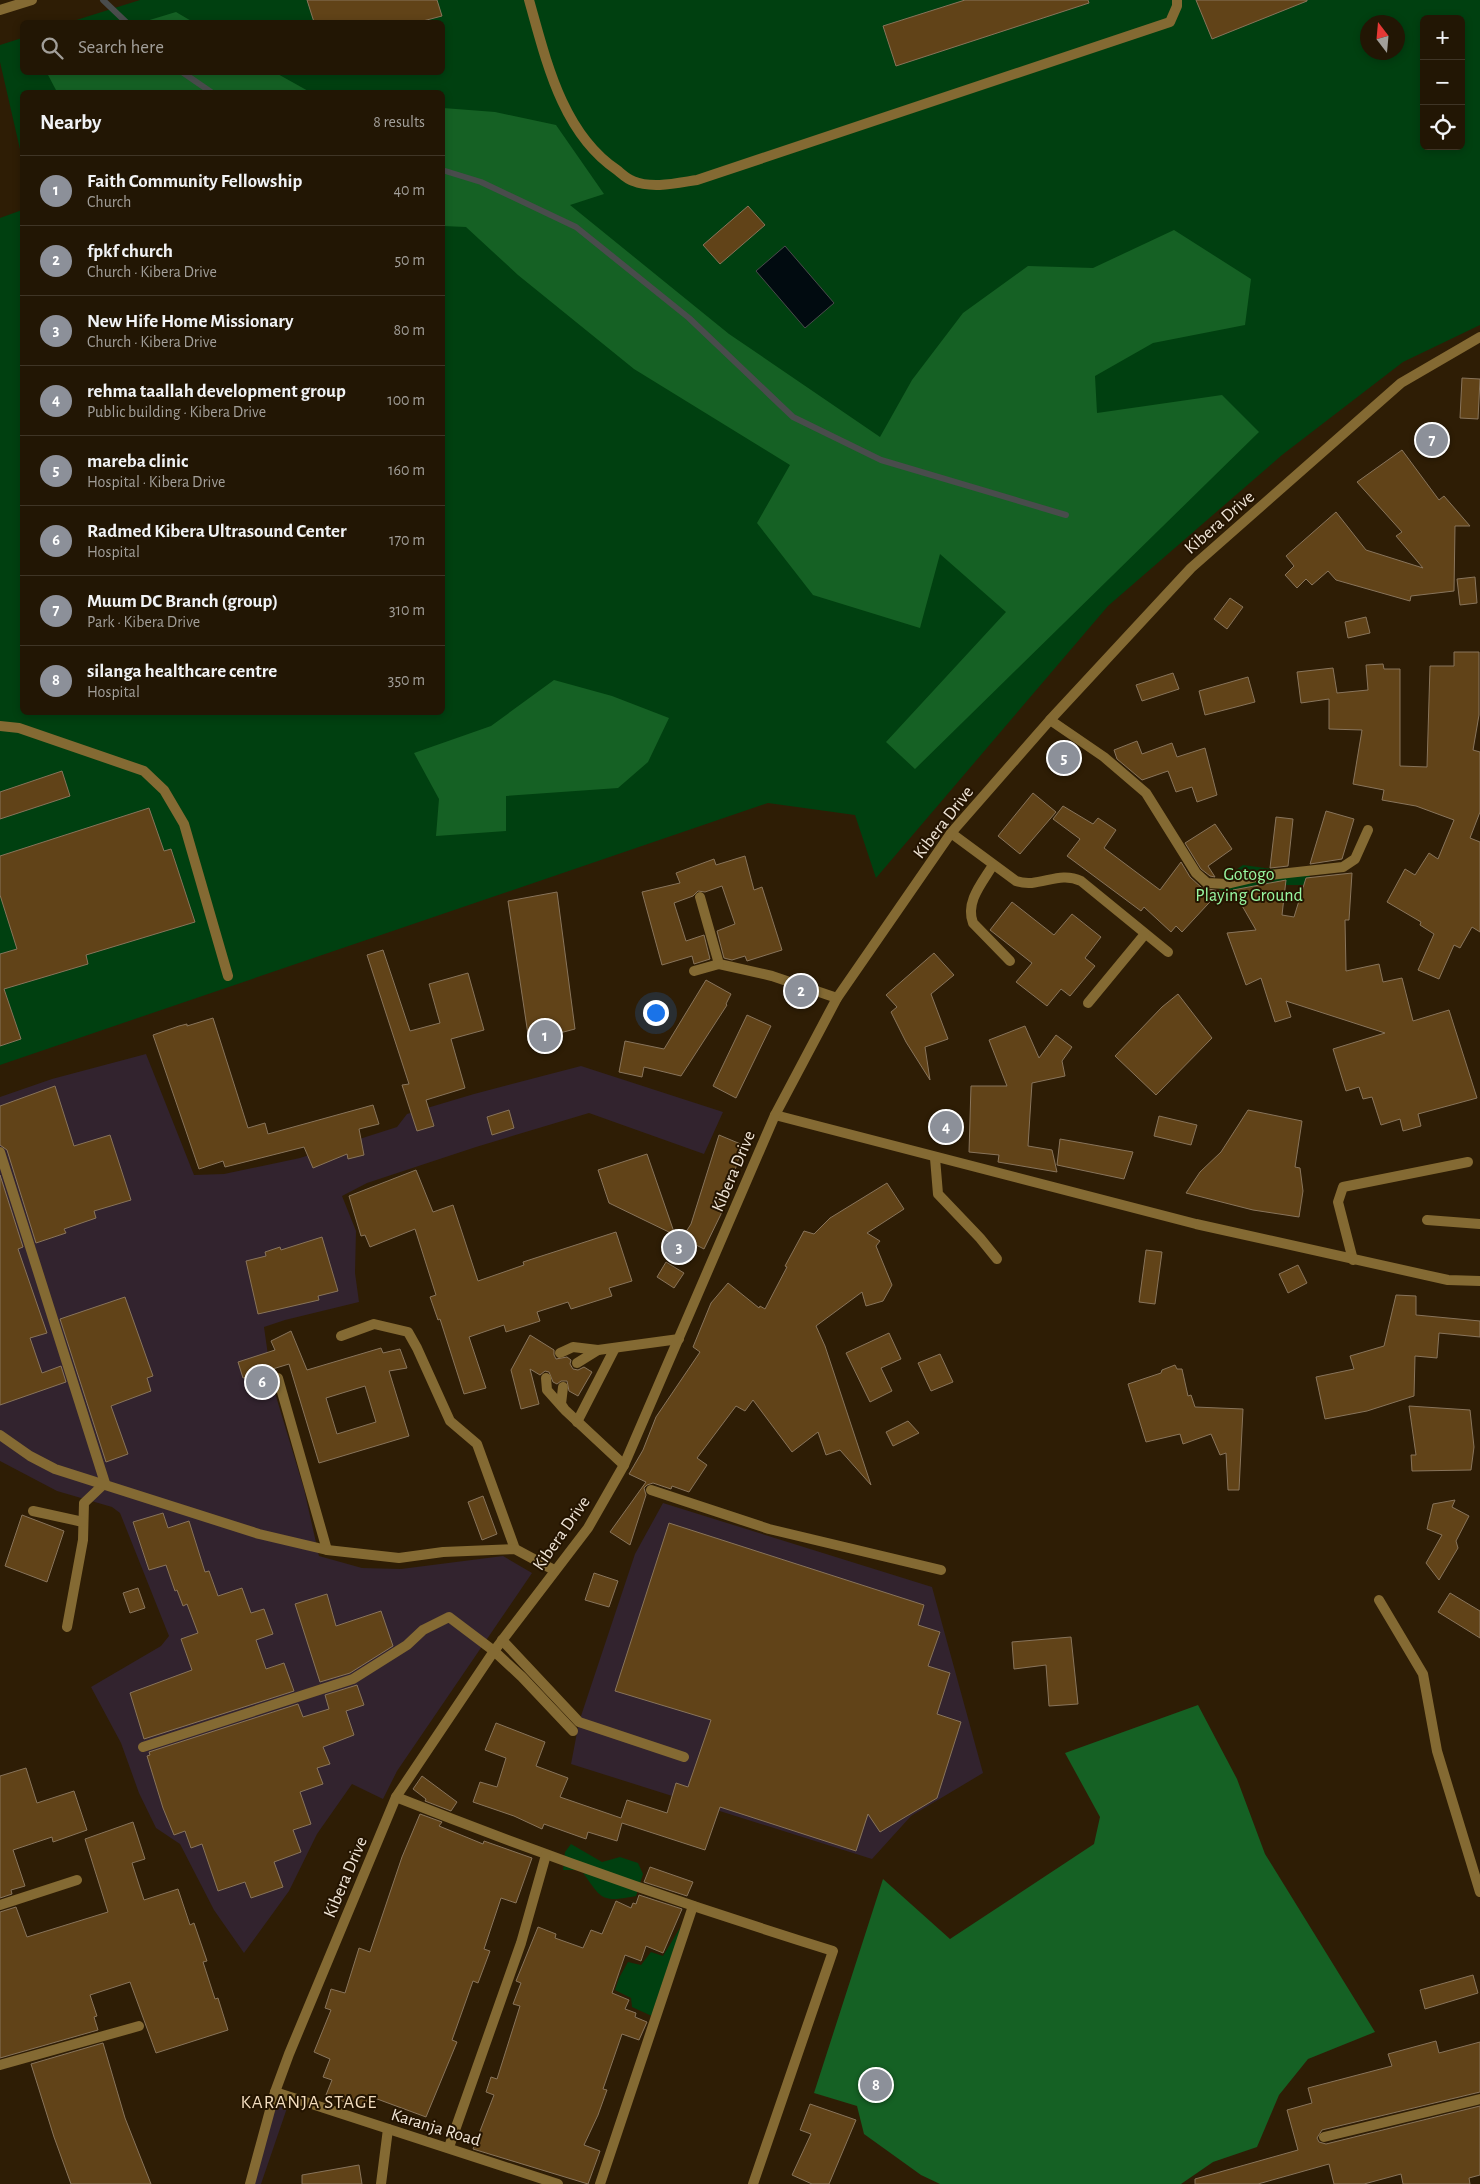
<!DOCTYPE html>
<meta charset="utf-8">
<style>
:root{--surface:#221604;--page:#2e2313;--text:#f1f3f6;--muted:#a29f9a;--line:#3f3526;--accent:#8c9099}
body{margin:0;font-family:"Alegreya Sans",sans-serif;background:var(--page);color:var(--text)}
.controls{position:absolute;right:15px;top:15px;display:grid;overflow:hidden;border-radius:8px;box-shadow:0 2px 8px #0003}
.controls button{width:45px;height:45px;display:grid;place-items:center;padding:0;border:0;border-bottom:1px solid var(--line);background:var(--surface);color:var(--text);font:25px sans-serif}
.compass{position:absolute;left:1360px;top:15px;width:45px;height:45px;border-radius:50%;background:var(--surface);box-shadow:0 2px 8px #0003;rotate:344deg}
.you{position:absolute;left:655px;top:1012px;width:18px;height:18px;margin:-12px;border:4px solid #fff;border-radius:50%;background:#1a73e8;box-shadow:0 0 0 8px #1a73e833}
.badge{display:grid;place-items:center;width:32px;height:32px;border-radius:50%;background:var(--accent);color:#fff;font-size:16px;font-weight:700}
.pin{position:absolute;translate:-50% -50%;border:2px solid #fff;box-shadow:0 1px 5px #0006}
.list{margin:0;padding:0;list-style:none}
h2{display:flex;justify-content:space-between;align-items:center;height:65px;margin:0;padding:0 20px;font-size:21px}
h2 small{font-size:16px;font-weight:400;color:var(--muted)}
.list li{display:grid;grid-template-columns:32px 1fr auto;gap:15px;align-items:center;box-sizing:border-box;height:70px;padding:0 20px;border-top:1px solid var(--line)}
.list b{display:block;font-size:19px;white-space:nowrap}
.list p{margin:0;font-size:16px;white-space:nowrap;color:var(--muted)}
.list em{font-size:16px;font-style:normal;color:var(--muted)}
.icon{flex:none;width:28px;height:28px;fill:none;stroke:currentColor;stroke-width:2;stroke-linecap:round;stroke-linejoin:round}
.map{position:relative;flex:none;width:1480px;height:2184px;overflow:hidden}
.search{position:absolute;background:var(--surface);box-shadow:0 2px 8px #0003;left:20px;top:20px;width:425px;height:55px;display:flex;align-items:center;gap:12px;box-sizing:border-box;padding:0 18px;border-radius:8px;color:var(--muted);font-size:19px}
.panel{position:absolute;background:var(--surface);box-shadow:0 2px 8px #0003;left:20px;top:90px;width:425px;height:625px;border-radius:8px}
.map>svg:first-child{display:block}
.commercial{fill:#32232e}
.green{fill:#004010;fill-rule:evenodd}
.forest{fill:#156124}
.water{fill:#010b10;stroke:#494c4c}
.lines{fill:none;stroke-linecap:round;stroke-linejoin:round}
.stream{stroke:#494c4c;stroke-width:6}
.building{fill:#614318;stroke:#88745b;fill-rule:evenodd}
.service{stroke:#846a33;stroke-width:10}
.minor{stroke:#846a33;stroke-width:10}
.tertiary{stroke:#846a33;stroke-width:10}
.labels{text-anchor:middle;stroke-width:4;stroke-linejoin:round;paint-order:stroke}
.street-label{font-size:18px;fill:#f0e5d7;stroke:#241400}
.park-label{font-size:18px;fill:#98f7a1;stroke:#241400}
.neighbourhood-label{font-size:19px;letter-spacing:1px;fill:#f2dcbf;stroke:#241400}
</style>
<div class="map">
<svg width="1480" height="2184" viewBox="0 0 1480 2184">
<rect width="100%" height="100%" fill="#2e1d05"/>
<g class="commercial">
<polygon points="146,1054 194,1175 224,1174 300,1158 397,1127 407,1114 474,1094 581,1066 723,1112 704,1154 589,1113 476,1147 367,1183 342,1196 356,1231 355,1273 359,1302 285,1320 264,1327 272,1383 304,1489 319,1556 362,1568 401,1569 503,1556 532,1573 397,1771 383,1799 352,1784 317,1834 289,1891 244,1953 214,1910 180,1844 156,1828 139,1793 121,1743 91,1687 161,1646 169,1636 120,1513 112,1507 57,1491 0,1461 0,1097 52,1079"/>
<polygon points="663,1503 932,1587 983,1773 911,1816 872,1859 571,1764 579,1722 635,1554"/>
<polygon points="276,2104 287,2108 261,2184 249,2184"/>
</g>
<g class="green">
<path d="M140,0H1480V325L1403,362L1282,455L1108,606L876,878L855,815L768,803L0,1065V218L22,210V712H442V92H22V158L0,62V45L22,38V72H442V22H70ZM1424,19H1461V146H1424ZM1368,22H1398V52H1368Z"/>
<polygon points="1243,865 1310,874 1309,885 1274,885 1273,902 1242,906 1214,885"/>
<path d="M571,1844L602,1862L620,1857L638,1863L643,1874L636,1896C600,1903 602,1899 581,1870H563L565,1852Z"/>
<polygon points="680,1928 686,1931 654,2017 632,2007 631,1998 615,1990 619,1978 628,1962 641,1965 651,1952 663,1956"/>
</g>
<g class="forest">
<polygon points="176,12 193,22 143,22"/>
<polygon points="47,73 276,73 310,92 57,92"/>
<polygon points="443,108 495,112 556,125 604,194 570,205 729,334 880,437 912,380 963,313 1028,266 1093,268 1174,230 1251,279 1245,325 1153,343 1095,376 1097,413 1222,395 1259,432 915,769 886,742 1006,612 940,554 920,628 813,595 757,523 790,465 634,369 518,275 466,227 443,226"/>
<polygon points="554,680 612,696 669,718 648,762 618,788 506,796 506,831 436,836 439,799 414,753 491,726"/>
<polygon points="1198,1705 1237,1779 1265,1854 1375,2032 1308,2059 1279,2095 1257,2147 1213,2162 1181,2184 940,2184 921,2175 864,2134 857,2106 814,2093 883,1879 950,1939 1094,1844 1100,1817 1065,1753"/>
</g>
<polygon class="water" points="785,246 834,303 805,328 756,271"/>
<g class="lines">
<g class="stream">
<polyline points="103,0 126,22"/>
<polyline points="182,72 211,92"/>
<polyline points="442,170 481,182 576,227 689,318 793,417 881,460 1066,515"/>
</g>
</g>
<g class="building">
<polygon points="307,0 437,0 442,16 419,22 314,22"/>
<polygon points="965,0 1088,0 1089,3 896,66 883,26"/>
<polygon points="1196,0 1307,0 1307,1 1212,39"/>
<polygon points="748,206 765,225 720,264 703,245"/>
<polygon points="1462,378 1480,379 1478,419 1460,418"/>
<polygon points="1402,450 1439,500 1444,496 1470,526 1455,526 1454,591 1411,596 1410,601 1336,580 1328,571 1312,585 1306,579 1297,588 1285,575 1294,566 1286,556 1336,512 1366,550 1423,568 1396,536 1402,532 1357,482"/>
<polygon points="1475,577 1477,603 1460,605 1457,579"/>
<polygon points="1230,598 1243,607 1227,629 1214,619"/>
<polygon points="1366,617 1370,633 1348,638 1345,622"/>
<polygon points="1454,652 1479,652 1479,715 1473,750 1480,752 1480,812 1470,838 1480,842 1480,932 1472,927 1460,948 1454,945 1439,979 1418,970 1434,934 1420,925 1421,922 1387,902 1405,869 1415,875 1429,853 1438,859 1454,820 1416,806 1382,800 1384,790 1353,784 1362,730 1329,729 1329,699 1301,703 1297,672 1333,668 1337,693 1368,690 1366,665 1383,664 1384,669 1400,669 1400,766 1427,767 1430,666 1454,666"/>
<polygon points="1173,673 1179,689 1142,701 1136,685"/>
<polygon points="1248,677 1255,702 1205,715 1199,691"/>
<polygon points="1137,741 1142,754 1172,743 1177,757 1205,748 1217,795 1197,802 1192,787 1176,792 1168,771 1142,780 1117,759 1114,750"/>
<polygon points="62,771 70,796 0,819 0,792"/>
<polygon points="1033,793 1056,812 1020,854 998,836"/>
<polygon points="1063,806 1093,824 1098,818 1116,830 1104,848 1160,890 1181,862 1190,877 1202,888 1220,891 1182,932 1176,926 1171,932 1144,907 1141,911 1067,856 1080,839 1053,819"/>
<polygon points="149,808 164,851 171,849 195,922 86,955 88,964 4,989 21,1039 0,1046 0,954 17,949 0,895 0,856"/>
<polygon points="1326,811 1354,819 1342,859 1310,864"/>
<polygon points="1276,817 1293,819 1288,866 1270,868"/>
<polygon points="1215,824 1232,849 1208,866 1215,877 1210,876 1201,869 1185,843"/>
<polygon points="745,856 754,890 762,887 782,950 747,961 745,956 732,960 724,958 717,931 735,924 722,886 705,892 698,891 693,896 674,903 686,941 704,935 710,959 694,964 692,956 662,965 642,892 680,883 676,873 714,859 716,865"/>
<polygon points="1352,873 1349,920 1345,920 1346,971 1379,964 1383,982 1402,978 1413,1021 1449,1010 1477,1098 1418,1114 1421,1126 1403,1131 1400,1119 1381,1125 1372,1097 1363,1099 1359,1087 1346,1091 1333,1049 1385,1033 1286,1001 1291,1017 1275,1022 1261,978 1246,985 1227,933 1256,930 1233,890 1286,880 1282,915 1294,917 1306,878"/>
<polygon points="557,892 575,1029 529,1041 508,901"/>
<polygon points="1012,902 1054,935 1072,914 1101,937 1085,958 1095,966 1070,996 1061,989 1047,1006 1016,982 1032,963 990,930"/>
<polygon points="383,950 410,1031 440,1023 429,984 468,973 484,1030 451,1039 465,1088 426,1100 434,1126 417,1131 402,1085 409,1084 367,955"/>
<polygon points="934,953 954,975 931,994 948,1039 925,1047 930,1080 906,1042 891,1012 897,1007 886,995"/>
<polygon points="706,980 731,994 726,1004 727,1005 681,1076 644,1067 642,1077 619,1072 625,1041 664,1049"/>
<polygon points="1178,994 1212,1038 1156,1095 1115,1056 1162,1007"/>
<polygon points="747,1015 771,1026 736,1098 713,1086"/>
<polygon points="213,1018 248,1128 265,1123 268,1134 373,1105 379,1124 359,1129 364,1155 348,1159 347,1154 313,1168 304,1147 225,1167 223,1161 199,1169 153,1035 179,1026 187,1024 187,1026"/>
<polygon points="1025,1026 1039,1058 1056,1035 1072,1047 1062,1061 1065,1076 1032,1083 1028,1146 1052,1150 1057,1172 998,1162 999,1155 969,1152 971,1086 1007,1086 989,1040"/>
<polygon points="55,1086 74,1146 110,1135 131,1200 94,1211 96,1218 64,1229 66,1233 36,1243 7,1150 0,1145 0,1106"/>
<polygon points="509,1110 514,1128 492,1135 487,1117"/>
<polygon points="1248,1110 1302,1121 1295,1167 1300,1168 1303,1191 1299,1217 1253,1210 1186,1193 1200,1172 1221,1152"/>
<polygon points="1159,1116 1197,1125 1191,1145 1154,1136"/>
<polygon points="719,1135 743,1145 721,1214 704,1249 682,1238 691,1224"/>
<polygon points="1060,1139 1133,1152 1124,1179 1057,1165"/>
<polygon points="647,1154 675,1235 609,1203 598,1170"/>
<polygon points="416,1170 433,1212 453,1205 478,1281 524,1265 523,1262 616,1232 632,1281 609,1288 612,1296 571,1309 568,1302 537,1312 540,1321 506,1332 504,1325 469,1337 486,1388 464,1394 440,1319 438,1320 430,1297 436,1295 415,1229 370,1247 365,1235 361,1236 349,1196"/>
<polygon points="0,1175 23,1247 18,1249 47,1333 30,1338 42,1373 61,1366 66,1382 0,1405"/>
<polygon points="887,1183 904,1209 867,1233 880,1241 876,1246 892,1285 883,1301 866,1306 862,1292 816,1326 825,1346 871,1485 840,1450 826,1455 818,1432 792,1452 753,1400 745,1411 736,1406 697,1458 707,1465 689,1492 672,1486 671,1489 653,1483 647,1485 644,1488 646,1495 630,1545 610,1532 646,1482 629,1474 643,1450 656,1417 700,1352 693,1347 711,1303 728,1283 759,1308 760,1306 765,1309 787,1267 785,1266 804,1231 814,1234 830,1218"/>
<polygon points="322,1237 338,1291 318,1296 319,1300 258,1314 246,1261 266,1256 265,1252 280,1247 281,1250"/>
<polygon points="1146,1250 1162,1252 1155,1304 1139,1302"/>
<polygon points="666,1262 684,1273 674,1288 657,1277"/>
<polygon points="1298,1265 1307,1283 1288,1293 1279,1274"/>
<polygon points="1396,1295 1416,1296 1416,1315 1480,1321 1480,1337 1439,1333 1437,1358 1415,1356 1414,1396 1367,1411 1325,1419 1316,1377 1354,1369 1350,1356 1384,1346"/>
<polygon points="125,1297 153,1376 147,1378 151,1391 111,1406 128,1454 106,1462 60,1319"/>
<path d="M291,1331L307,1370L381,1348L383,1353L400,1349L407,1368L389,1371L409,1436L319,1463L289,1364L243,1378L238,1362L275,1350L271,1341ZM365,1386L376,1422L337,1434L326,1398Z"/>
<polygon points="889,1333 901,1359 881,1368 892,1391 870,1402 846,1353"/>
<polygon points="530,1335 554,1350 554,1355 556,1359 567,1357 571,1360 570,1364 573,1369 578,1370 584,1367 592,1372 578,1396 569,1391 567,1381 561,1381 557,1384 553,1382 549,1372 545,1371 540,1375 530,1369 539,1404 521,1409 511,1370"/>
<polygon points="940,1354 953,1382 931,1391 918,1363"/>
<polygon points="1175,1365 1177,1369 1182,1369 1188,1396 1191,1395 1195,1407 1243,1409 1239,1490 1228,1490 1226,1453 1220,1455 1211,1434 1183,1444 1180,1434 1146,1442 1128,1384 1161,1373 1162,1370"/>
<polygon points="1409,1406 1470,1410 1474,1447 1471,1470 1412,1471 1411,1455 1416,1455"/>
<polygon points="908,1421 919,1433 893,1446 886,1432"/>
<polygon points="483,1496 497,1534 482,1540 468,1502"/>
<polygon points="1455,1500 1452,1507 1469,1516 1456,1541 1458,1548 1439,1580 1426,1563 1442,1535 1427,1529 1433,1504"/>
<polygon points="163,1513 168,1528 189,1521 205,1572 209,1571 218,1596 242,1588 251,1613 264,1609 273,1634 256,1640 266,1669 284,1663 294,1691 144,1739 130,1693 192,1670 181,1639 198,1633 187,1604 183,1606 177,1590 175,1591 166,1565 149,1570 133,1522"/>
<polygon points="22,1515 64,1531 47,1582 5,1566"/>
<polygon points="669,1523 924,1605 918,1625 940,1632 928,1666 950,1673 937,1714 961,1722 937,1798 880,1832 868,1814 856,1851 720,1807 705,1850 622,1823 617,1841 588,1832 586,1839 544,1824 542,1829 514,1816 473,1802 480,1782 497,1787 506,1758 485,1750 496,1723 545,1742 536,1766 568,1778 560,1797 621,1818 627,1800 667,1813 676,1783 688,1787 711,1720 615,1691"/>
<polygon points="594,1573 618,1581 609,1607 585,1600"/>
<polygon points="138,1588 145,1608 130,1613 123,1593"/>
<polygon points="1450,1593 1480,1611 1480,1638 1438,1612"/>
<polygon points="327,1594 336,1626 381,1611 393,1646 350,1673 320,1682 295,1604"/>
<polygon points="1071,1637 1078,1704 1049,1706 1046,1665 1014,1669 1012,1642"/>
<polygon points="357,1685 364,1705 346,1711 354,1735 323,1747 330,1764 317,1768 323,1784 300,1792 311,1824 293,1830 301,1852 274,1862 283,1887 251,1898 245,1882 218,1891 202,1844 191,1848 185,1831 174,1835 163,1808 147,1756 150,1755 149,1752 298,1704 303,1717 329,1709 325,1695"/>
<polygon points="26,1768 37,1803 74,1791 87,1830 53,1842 52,1837 13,1850 25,1886 11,1890 12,1894 0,1898 0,1776"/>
<polygon points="422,1776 457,1802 451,1811 425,1801 426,1799 413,1789"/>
<polygon points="420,1814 442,1822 439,1826 483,1844 484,1841 532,1858 516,1903 501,1898 484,1949 490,1951 478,1983 473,1981 452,2040 457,2042 426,2117 369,2096 364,2109 326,2095 332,2080 323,2077 330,2059 314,2052 331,2010 325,2008 331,1989 345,1993 359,1948 370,1952 402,1857"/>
<polygon points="133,1822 145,1859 132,1863 144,1900 178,1889 190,1925 194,1923 207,1961 203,1962 215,1999 218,1998 228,2030 156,2053 130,1982 90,1995 97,2016 94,2017 98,2030 0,2058 0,1912 16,1907 27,1937 108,1912 85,1839"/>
<polygon points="650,1867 693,1882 687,1896 644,1882"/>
<polygon points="639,1895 682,1909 663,1953 646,1946 641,1961 625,1955 612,1993 629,2000 625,2009 636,2013 635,2017 647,2022 639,2040 622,2034 603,2089 607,2090 598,2115 584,2145 600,2151 588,2184 473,2149 494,2095 486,2092 491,2077 497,2079 520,2006 513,2004 521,1983 516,1981 538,1927 556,1934 555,1938 583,1948 591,1930 602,1934 616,1901 631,1908 633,1903 636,1904"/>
<polygon points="1473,1975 1478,1993 1425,2009 1420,1990"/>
<polygon points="1436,2041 1439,2053 1480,2042 1480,2092 1322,2130 1317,2138 1319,2142 1326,2144 1480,2106 1480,2175 1469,2178 1470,2184 1403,2184 1401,2174 1364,2184 1334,2184 1329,2164 1258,2184 1195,2184 1195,2179 1298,2150 1287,2110 1312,2103 1308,2088 1392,2066 1388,2054"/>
<polygon points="103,2043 125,2118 151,2184 71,2184 54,2137 31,2064"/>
<polygon points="810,2104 856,2120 829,2184 812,2184 792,2175 811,2134 800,2130"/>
<polygon points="359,2165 362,2184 302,2184 302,2175"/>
</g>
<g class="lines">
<g class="service">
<path d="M529,0C546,60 562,133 617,170C622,174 627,179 633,181C652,189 677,183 697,180L1170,22L1177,6V0"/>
<polyline points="1050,720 1104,757 1146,793 1196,873 1207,883 1227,884 1261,876 1343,867 1355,859 1368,830"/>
<polyline points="0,726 19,728 144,771 164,790 184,824 228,976"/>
<path d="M951,833L1016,881C1039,889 1058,870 1081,881L1168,952"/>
<path d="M993,865C982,883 965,902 973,923L1010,961"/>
<polyline points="700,897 719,964 772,976 837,998"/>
<polyline points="694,971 719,964"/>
<polyline points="1088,1003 1145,934"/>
<polyline points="0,1152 105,1483 84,1503 83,1540 67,1627"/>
<polyline points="935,1158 938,1194 980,1238 997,1259"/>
<polyline points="1427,1220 1480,1224"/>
<polyline points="1353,1260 1338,1202 1343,1187 1468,1162"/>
<polyline points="341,1336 374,1324 408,1332 417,1348 450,1421 477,1444 515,1549"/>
<polyline points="560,1353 573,1347 598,1350"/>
<polyline points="577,1363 598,1350 679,1339"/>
<polyline points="278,1378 327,1550"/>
<polyline points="546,1378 547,1390 563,1408"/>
<polyline points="563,1387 561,1404 565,1410 624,1465"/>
<polyline points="577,1422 615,1348"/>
<polyline points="0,1435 30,1456 55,1469 259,1534 327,1550 399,1558 443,1552 515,1549 554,1570"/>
<polyline points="651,1490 769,1529 941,1570"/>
<polyline points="33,1511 83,1522"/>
<polyline points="502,1640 579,1722 684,1757"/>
<polyline points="143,1747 353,1679 407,1645 423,1630 449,1617 494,1651 522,1677 573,1731"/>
<polyline points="0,1905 77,1880"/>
<polyline points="0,2065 139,2026"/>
<polyline points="381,2184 388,2129"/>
</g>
<g class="minor">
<polyline points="775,1115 1196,1224 1448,1280 1480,1281"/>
<polyline points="1379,1600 1423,1674 1437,1751 1480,1892"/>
<path d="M396,1797C540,1854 685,1905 833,1951L753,2184"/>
<polyline points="275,2092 558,2184"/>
<polyline points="1324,2137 1480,2099"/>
<polyline points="449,2147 521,1943 546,1855"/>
<polyline points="600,2184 693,1906"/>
</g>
<g class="tertiary">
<polyline points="0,10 32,0"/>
<polyline points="250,2184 275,2092 289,2054 396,1797 494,1651 588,1528 624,1465 775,1115 837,998 951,833 1050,720 1191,568 1401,383 1480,337"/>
</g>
</g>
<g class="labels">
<g class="street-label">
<text transform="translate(1219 522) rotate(-41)" y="6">Kibera Drive</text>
<text transform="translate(943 822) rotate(-52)" y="6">Kibera Drive</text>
<text transform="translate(733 1171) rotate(-67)" y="6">Kibera Drive</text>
<text transform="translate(561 1533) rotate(-55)" y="6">Kibera Drive</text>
<text transform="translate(345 1877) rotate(-67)" y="6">Kibera Drive</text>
<text transform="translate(436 2127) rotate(17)" y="6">Karanja Road</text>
</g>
<g class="park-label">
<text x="1249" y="880">Gotogo<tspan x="1249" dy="21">Playing Ground</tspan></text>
</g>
<g class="neighbourhood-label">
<text x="309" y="2108">KARANJA STAGE</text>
</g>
</g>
</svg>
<div class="controls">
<button>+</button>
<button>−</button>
<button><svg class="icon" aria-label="locate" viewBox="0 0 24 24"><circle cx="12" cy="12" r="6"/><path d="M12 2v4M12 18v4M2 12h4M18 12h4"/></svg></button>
</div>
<svg class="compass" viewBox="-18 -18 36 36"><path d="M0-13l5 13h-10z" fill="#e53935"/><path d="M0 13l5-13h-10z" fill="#a29f9a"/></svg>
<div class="you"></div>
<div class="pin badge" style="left:545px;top:1036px">1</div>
<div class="pin badge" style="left:801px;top:991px">2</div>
<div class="pin badge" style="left:679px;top:1247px">3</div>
<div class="pin badge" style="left:946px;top:1127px">4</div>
<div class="pin badge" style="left:1064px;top:758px">5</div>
<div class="pin badge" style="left:262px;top:1382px">6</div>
<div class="pin badge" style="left:1432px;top:440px">7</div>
<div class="pin badge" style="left:876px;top:2085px">8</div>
<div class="search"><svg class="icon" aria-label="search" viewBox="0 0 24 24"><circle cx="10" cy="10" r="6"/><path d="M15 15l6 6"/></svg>Search here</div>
<section class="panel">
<h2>Nearby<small>8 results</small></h2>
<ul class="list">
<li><span class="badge">1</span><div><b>Faith Community Fellowship</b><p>Church</p></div><em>40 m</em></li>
<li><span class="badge">2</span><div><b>fpkf church</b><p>Church · Kibera Drive</p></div><em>50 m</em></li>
<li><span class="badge">3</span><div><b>New Hife Home Missionary</b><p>Church · Kibera Drive</p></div><em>80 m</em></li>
<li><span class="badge">4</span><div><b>rehma taallah development group</b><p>Public building · Kibera Drive</p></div><em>100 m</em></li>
<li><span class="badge">5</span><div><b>mareba clinic</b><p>Hospital · Kibera Drive</p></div><em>160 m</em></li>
<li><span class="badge">6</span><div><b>Radmed Kibera Ultrasound Center</b><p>Hospital</p></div><em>170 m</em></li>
<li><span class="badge">7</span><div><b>Muum DC Branch (group)</b><p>Park · Kibera Drive</p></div><em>310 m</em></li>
<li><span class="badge">8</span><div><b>silanga healthcare centre</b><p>Hospital</p></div><em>350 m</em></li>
</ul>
</section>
</div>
